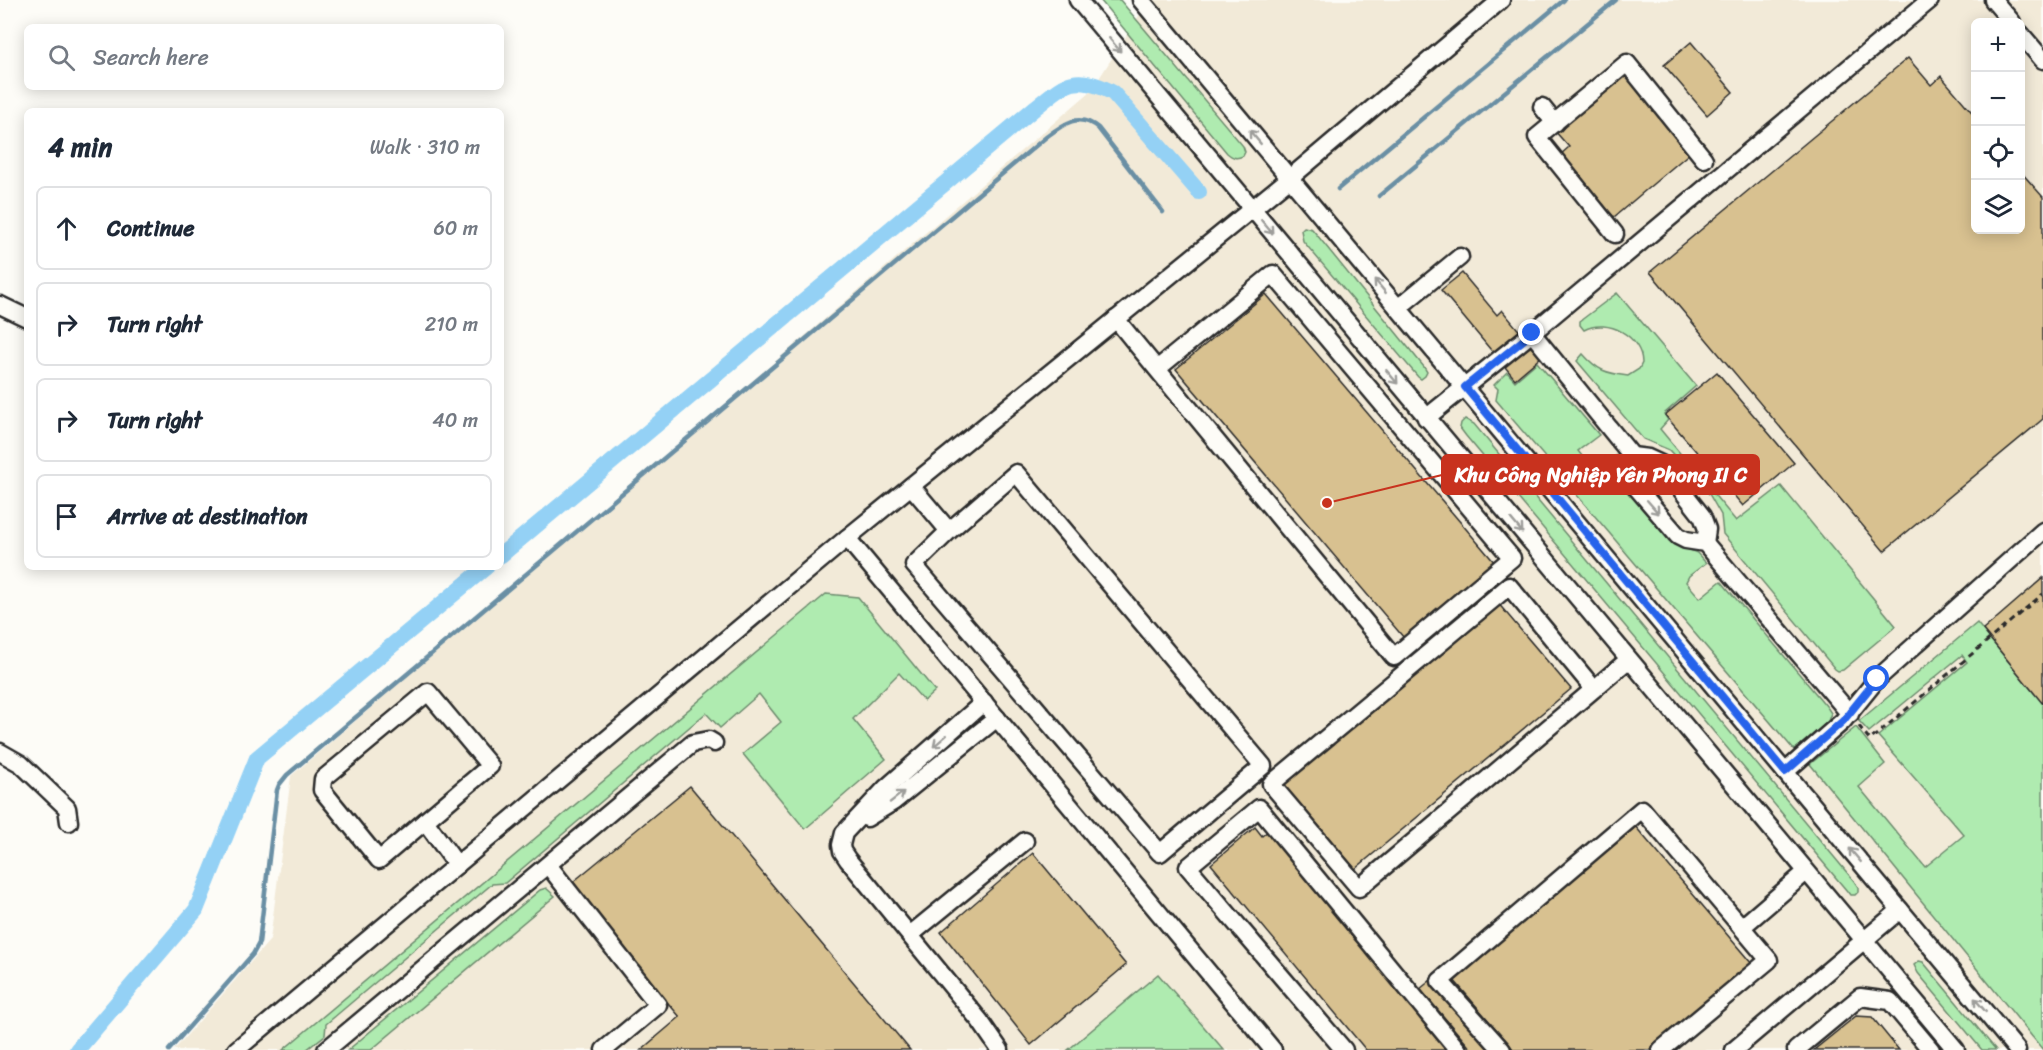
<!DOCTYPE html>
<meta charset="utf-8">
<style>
:root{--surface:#fff;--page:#f6f6f7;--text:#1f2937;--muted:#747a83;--line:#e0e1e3}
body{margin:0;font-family:Sriracha,sans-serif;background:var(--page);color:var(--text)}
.controls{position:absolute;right:18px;top:18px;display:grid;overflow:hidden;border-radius:9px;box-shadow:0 3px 15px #0003}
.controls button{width:54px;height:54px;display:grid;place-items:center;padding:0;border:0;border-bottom:2px solid var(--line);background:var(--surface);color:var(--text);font:30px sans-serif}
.stop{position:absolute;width:18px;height:18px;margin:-14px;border:4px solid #2563eb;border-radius:50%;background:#fff}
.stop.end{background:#2563eb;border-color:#fff;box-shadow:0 2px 6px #0008}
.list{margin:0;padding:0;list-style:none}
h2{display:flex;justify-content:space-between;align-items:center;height:78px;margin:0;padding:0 24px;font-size:26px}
h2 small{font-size:20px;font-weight:400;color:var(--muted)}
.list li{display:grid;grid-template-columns:39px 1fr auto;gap:18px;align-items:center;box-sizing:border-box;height:84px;margin:0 12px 12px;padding:0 12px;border:2px solid var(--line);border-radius:9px}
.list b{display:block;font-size:22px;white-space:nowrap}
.list em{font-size:20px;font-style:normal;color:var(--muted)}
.icon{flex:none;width:33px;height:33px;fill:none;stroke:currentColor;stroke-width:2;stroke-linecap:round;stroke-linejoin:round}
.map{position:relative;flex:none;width:2043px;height:1050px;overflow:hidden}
.search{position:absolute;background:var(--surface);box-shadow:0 3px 15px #0003;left:24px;top:24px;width:480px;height:66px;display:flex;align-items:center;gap:15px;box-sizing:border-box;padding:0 21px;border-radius:9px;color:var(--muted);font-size:22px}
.panel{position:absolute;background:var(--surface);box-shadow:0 3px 15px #0003;left:24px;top:108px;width:480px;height:462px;border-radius:9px}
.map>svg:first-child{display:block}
.built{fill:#f2ead8;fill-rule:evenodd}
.green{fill:#afebb0;stroke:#6d8b6e;stroke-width:1.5}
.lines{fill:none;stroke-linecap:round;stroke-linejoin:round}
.stream{stroke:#6a8fa4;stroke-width:4.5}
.canal{stroke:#94d1f5;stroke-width:16}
.building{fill:#d8c190;stroke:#2b2b2b;stroke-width:1.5}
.minor-casing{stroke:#2b2b2b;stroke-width:21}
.path{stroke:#2b2b2b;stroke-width:3;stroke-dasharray:6 4.5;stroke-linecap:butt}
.minor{stroke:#fdfcf7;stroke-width:16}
.oneway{stroke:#9e9e9b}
.route{stroke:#2563eb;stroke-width:8}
.leader{fill:none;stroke:#c8321e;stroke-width:2}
.callout-dot{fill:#c8321e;stroke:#fdfcf7;stroke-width:2}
.callout{fill:#c8321e;stroke:#c8321e;stroke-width:2}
.callout-label{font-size:21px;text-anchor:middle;font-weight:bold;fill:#fff}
</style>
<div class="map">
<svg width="2043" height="1050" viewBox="0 0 2043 1050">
<rect width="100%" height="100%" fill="#fdfcf7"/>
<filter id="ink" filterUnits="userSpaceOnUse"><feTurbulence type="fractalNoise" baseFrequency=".0167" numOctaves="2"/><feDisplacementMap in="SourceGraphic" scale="12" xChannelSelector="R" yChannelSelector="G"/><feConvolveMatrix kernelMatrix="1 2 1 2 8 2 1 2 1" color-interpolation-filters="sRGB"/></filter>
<g filter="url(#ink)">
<path class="built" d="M1149,0H2043V1050H174L270,940L291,776L1091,91ZM1976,22H2020V230H1976Z"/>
<g class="green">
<path d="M1100,0H1120L1243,146L1245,152L1243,156C1236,159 1233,158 1227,153Z"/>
<polygon points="1304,227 1312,229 1317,235 1424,367 1427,372 1425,376 1421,379 1418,377 1303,241 1301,230"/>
<path d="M1617,293L1696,386L1664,414L1668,420L1660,429L1736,521L1781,486L1896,626L1843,670L1838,671L1835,669L1723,534L1721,515L1709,494L1669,450L1643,439L1577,361L1583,354C1598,371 1606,373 1628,376L1639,369L1642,363C1642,337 1608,317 1584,330L1580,325V321Z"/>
<polygon points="1537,362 1599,435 1578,451 1594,471 1617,455 1623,466 1627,488 1669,541 1697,553 1706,563 1689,576 1686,582 1700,598 1721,581 1827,707 1831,713 1827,724 1794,750 1496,400 1498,389 1494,385 1507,372 1515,381"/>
<polygon points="1465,419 1474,424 1854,881 1858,887 1858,892 1855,895 1850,895 1847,891 1466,436 1460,428 1461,423"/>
<polygon points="826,594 858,597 935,691 924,701 899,673 853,719 886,759 805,829 743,754 781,722 759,694 720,728 706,713 505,883 492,884 326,1024 325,1035 306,1050 283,1050"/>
<polygon points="1977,623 2043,704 2043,1050 1810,764 1856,727 1885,764 1859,787 1925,867 1964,835 1878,736 1967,662 1962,655 1869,732 1859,721"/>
<polygon points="546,888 555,896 371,1050 348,1050 540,890"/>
<polygon points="1919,961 1923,962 1996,1050 1982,1050 1918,973 1914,965"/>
<polygon points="1158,974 1224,1050 1068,1050"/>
</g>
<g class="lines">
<g class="stream">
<polyline points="1338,189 1564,0"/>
<polyline points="1379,196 1616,0"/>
<path d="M169,1050L253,954L259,943L277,790L279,785L287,775L1045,138C1062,125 1078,111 1098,128L1163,212"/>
</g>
<g class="canal">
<path d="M501,555L1036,107C1046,100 1056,89 1067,85C1081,78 1101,86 1113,93L1199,192"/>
<polyline points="77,1050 196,910 257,758 486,567"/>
</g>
</g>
<g class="building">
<polygon points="1691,42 1733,92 1707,115 1664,65"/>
<polygon points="1908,58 1931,85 1941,76 1976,117 1976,230 2020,230 2020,171 2043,197 2043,419 1884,551 1650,272"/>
<polygon points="1623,72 1638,90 1645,84 1698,146 1614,217 1560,155 1569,147 1554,130"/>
<polygon points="1462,273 1497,315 1502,310 1541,357 1515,379 1441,290"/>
<polygon points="1266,294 1495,563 1404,638 1176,369"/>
<polygon points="1717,372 1794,463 1743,506 1665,415"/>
<polygon points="2043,578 2043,704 1983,630"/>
<polygon points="1497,602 1571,689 1355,869 1281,782"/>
<polygon points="690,786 910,1050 641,1050 680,1017 568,886"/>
<polygon points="1635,826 1752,964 1650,1050 1514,1050 1453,979"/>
<polygon points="1255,827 1262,836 1269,830 1453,1050 1366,1050 1211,864"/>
<polygon points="1033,853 1126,965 1031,1045 941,932"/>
<polygon points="1431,980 1490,1050 1472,1050 1420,989"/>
<polygon points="1856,1016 1872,1017 1899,1050 1814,1050"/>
</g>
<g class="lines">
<defs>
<g id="minor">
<polyline points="1078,0 1956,1050"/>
<polyline points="1141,0 2017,1050"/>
<polyline points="1993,0 2012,22"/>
<polyline points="2020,33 2043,60"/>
<polyline points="1542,107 1555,123"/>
<polyline points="1615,234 1537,137 1627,63 1704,159"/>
<polyline points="0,305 27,318"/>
<polyline points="1398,308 1460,257"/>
<polyline points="1116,319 1133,340 1394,657 1512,558 1273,274 1157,369"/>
<polyline points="1426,418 1532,333"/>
<polyline points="1632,456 1648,458 1661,464 1702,516 1707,529 1705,543"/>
<polyline points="911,486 949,531 1016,473 1263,766 1160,853 914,565 949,531"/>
<polyline points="847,538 1273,1050"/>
<polyline points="1594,689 1509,586 1271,784 1359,888 1594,689 1628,660"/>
<polygon points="428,692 490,766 379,860 322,790 323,779"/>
<polyline points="984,702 886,788 844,833 841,845 842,851 848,860 980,1021 1000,1050"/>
<polyline points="1850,714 1705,543 1686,540 1678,536 1636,487 1632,479 1632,456 1532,333 1930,0"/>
<polyline points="0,752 21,764 67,808 69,822"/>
<polyline points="1785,772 1843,721 1877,679 2043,531"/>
<polyline points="867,818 893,802 997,718"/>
<polyline points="425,821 457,865"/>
<polyline points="548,865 658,1005 604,1050"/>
<polyline points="1742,927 1806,872"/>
<polyline points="910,935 1025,841"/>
<polyline points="236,1050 847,538 1290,178 1501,0"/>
<polyline points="326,1050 693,743 709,740 714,743"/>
<polyline points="1344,1050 1188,867 1259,808 1458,1050"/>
<polyline points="1502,1050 1440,981 1642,809 1769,960 1661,1050"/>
<polyline points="1734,1050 1900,910"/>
<polyline points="1796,1050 1860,997 1890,1001 1931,1050"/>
</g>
</defs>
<use href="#minor" class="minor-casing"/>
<polyline class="path" points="1859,726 1870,740 2043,594"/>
<use href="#minor" class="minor"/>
</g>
<defs><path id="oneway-shaft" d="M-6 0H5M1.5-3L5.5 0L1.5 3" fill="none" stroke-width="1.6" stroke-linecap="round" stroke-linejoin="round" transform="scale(1.5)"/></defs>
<g class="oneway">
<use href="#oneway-shaft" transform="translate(1115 45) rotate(50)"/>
<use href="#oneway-shaft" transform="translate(1255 137) rotate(-130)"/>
<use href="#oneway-shaft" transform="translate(1267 227) rotate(50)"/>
<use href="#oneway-shaft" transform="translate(1380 286) rotate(-130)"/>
<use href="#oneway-shaft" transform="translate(1392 377) rotate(50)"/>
<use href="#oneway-shaft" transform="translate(1653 507) rotate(49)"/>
<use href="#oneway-shaft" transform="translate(1517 526) rotate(50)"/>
<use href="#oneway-shaft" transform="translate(940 741) rotate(139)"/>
<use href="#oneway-shaft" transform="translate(897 797) rotate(-38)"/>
<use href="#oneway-shaft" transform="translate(1855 855) rotate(-130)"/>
<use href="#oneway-shaft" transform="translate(1980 1005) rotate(-130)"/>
</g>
</g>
<g class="lines" filter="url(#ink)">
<polyline class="route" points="1532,333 1465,387 1785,772 1843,721 1877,679"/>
</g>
<path class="leader" d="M1327 503L1442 475"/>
<circle class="callout-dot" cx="1327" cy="503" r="6"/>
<rect class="callout" x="1442" y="455" width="317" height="39" rx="6"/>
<g class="callout-label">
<text x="1601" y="482">Khu Công Nghiệp Yên Phong II C</text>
</g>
</svg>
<div class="controls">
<button>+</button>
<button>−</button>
<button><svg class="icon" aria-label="locate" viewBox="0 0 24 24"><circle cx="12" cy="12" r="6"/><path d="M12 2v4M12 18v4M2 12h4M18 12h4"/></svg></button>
<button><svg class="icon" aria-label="layers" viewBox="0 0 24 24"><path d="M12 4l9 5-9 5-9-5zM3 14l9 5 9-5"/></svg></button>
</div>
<div class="stop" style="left:1877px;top:679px"></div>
<div class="stop end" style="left:1532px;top:333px"></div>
<div class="search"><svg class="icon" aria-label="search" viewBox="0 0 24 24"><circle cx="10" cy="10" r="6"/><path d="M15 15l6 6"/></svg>Search here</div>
<section class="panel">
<h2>4 min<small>Walk · 310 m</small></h2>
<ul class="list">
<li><svg class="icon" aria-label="ahead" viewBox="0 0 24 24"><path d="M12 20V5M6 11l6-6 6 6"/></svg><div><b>Continue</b></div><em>60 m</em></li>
<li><svg class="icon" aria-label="right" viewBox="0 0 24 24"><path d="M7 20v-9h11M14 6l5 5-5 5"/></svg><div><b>Turn right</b></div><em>210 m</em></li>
<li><svg class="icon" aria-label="right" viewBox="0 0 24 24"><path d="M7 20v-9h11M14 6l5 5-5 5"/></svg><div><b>Turn right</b></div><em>40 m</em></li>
<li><svg class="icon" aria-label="arrive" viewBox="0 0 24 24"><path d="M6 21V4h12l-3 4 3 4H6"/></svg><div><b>Arrive at destination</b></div></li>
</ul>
</section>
</div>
